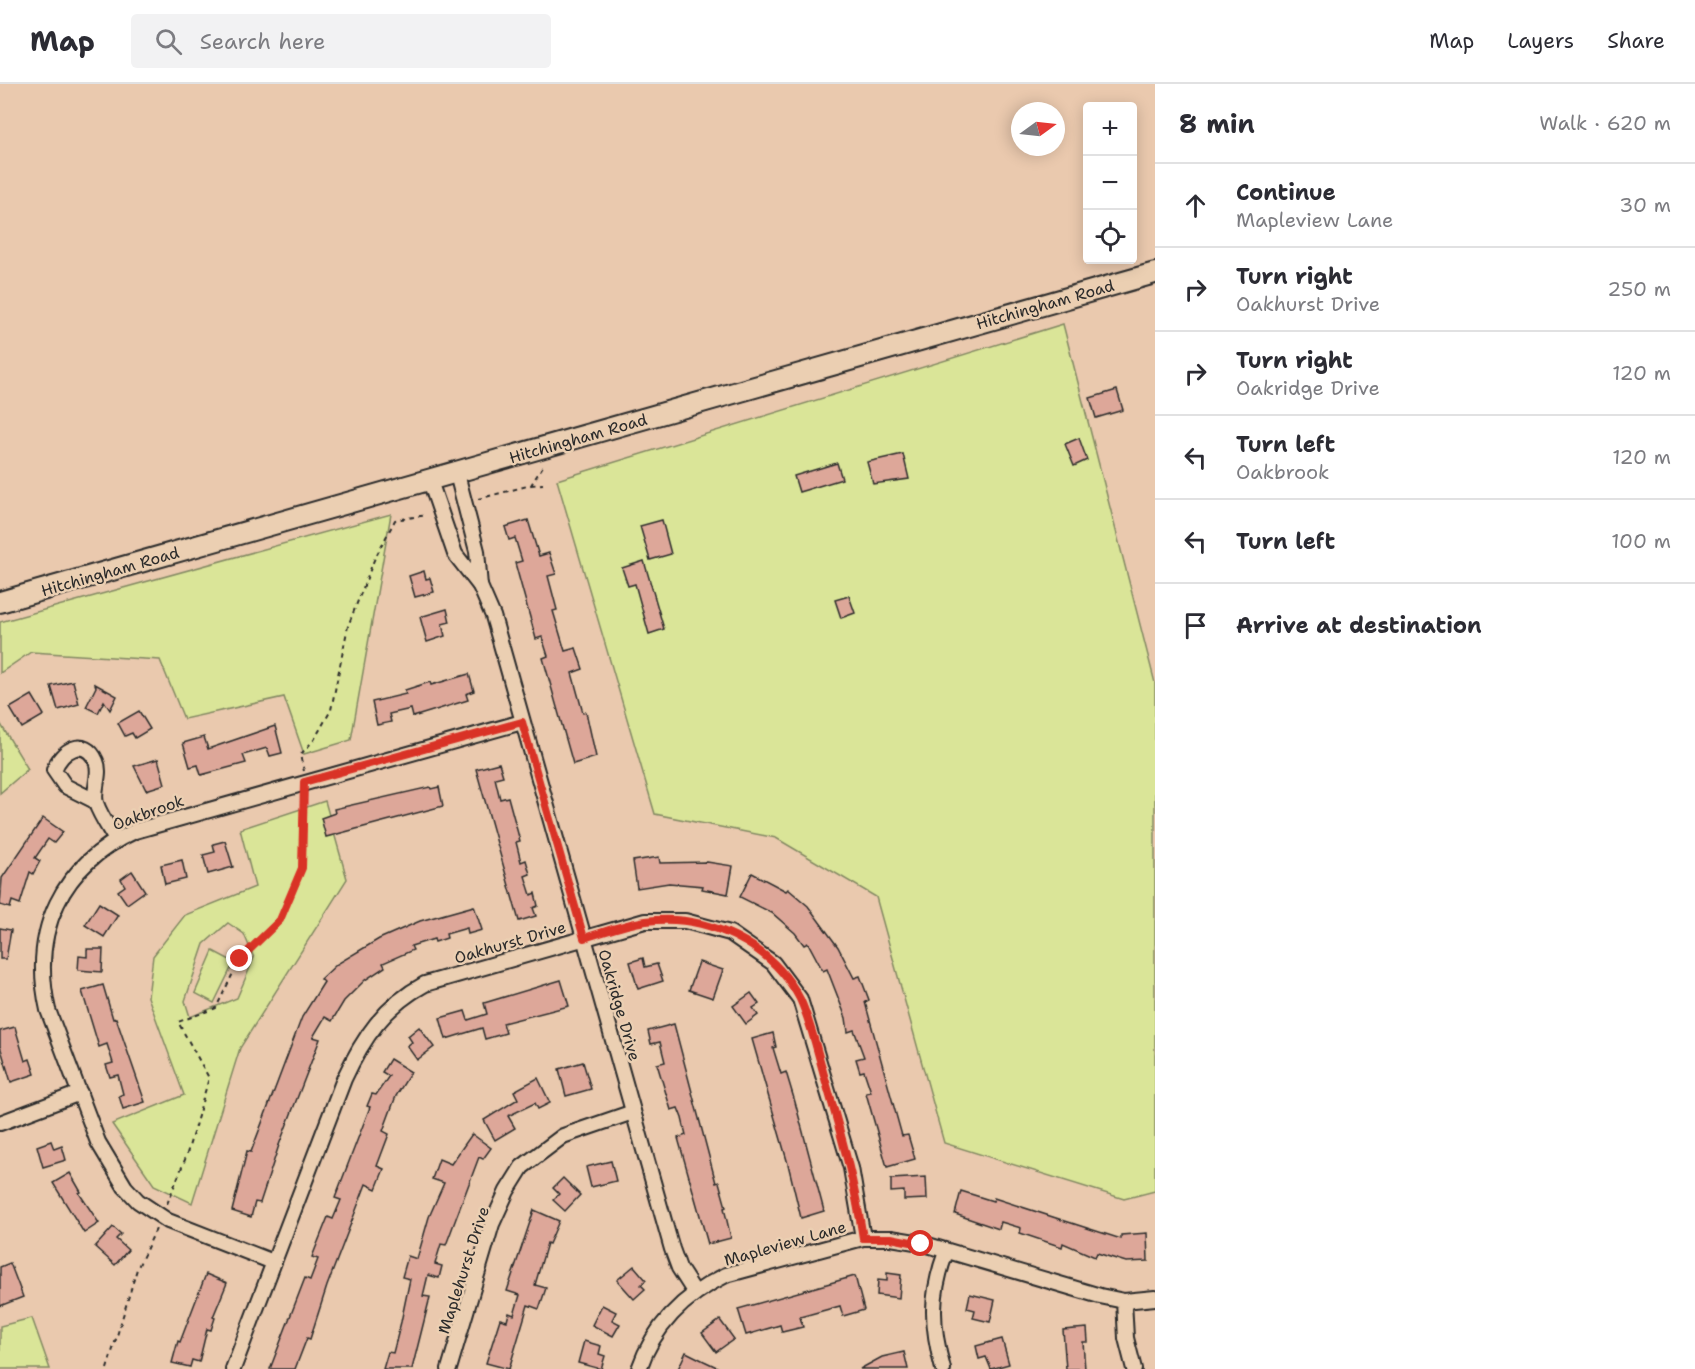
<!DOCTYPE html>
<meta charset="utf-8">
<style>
:root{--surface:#fff;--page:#f2f2f3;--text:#2b2b33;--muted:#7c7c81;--line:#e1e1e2}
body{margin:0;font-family:"Shantell Sans",sans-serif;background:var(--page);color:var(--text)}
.controls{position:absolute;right:18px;top:18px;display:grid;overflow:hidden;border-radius:6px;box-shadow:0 3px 15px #0003}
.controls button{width:54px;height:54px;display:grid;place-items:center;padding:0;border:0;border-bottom:2px solid var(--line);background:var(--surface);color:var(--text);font:30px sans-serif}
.compass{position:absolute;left:1011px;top:18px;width:54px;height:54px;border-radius:50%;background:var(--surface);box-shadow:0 3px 15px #0003;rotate:75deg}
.stop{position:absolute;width:18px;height:18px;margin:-14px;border:4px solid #d93025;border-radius:50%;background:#fff}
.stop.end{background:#d93025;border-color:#fff;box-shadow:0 2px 6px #0008}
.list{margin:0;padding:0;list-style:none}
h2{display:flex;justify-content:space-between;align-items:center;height:78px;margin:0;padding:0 24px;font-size:26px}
h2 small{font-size:20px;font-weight:400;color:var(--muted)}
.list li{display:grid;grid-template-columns:39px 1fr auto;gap:18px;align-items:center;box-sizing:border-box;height:84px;padding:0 24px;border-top:2px solid var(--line)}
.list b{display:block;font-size:22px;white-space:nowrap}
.list p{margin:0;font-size:20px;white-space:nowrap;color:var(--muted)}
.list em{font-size:20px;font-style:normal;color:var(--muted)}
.icon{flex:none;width:33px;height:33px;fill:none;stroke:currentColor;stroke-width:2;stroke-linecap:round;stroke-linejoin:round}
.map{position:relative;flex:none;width:1155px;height:1285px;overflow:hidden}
header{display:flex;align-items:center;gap:36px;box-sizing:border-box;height:84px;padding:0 30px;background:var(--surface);border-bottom:2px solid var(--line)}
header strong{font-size:28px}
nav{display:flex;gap:33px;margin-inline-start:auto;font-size:21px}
.search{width:420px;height:54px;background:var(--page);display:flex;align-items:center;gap:15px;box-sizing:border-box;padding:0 21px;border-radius:6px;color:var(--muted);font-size:22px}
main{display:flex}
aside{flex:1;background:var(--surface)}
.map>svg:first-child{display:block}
.green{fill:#dae598;stroke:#828862;stroke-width:1.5;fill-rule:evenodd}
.building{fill:#dda799;stroke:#2b2b2b;stroke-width:1.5}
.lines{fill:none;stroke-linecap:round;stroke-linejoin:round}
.street-casing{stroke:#2b2b2b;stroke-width:18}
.secondary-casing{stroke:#2b2b2b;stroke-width:24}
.path{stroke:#2b2b2b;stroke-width:2;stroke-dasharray:4.5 4.5;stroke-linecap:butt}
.street{stroke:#ebcfb2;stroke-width:14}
.secondary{stroke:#ebcfb2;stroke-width:20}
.route{stroke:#d93025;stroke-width:8}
.labels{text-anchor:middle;stroke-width:5;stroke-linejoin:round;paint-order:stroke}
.street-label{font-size:16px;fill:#2b2b2b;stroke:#ebcfb2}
</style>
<header>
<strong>Map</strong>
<div class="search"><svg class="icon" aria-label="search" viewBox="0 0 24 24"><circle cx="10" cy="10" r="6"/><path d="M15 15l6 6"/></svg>Search here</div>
<nav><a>Map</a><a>Layers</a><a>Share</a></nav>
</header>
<main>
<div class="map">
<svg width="1155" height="1285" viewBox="0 0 1155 1285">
<rect width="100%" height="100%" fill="#eac9ae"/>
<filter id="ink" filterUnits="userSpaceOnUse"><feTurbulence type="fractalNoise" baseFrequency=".0167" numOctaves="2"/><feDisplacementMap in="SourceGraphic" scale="12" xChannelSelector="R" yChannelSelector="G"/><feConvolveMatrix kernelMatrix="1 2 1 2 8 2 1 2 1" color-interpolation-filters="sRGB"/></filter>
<g filter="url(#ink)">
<g class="green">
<polygon points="1063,240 1155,599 1155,1107 1124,1115 944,1059 876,813 776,754 655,730 557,396"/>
<polygon points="391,430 351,656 304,670 284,613 184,635 160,576 31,568 0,589 0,538"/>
<polygon points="0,639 28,685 0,709"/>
<path d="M325,717L347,795L240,964L192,1119L154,1101L112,1040L184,1011L148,913L153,872L185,831L255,803L240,745ZM228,839L244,850L254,874L237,914L190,933L185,917L204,860Z"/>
<polygon points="213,867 234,878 214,919 195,909"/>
<polygon points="32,1234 50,1285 0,1285 0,1242"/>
</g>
<g class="building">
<polygon points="1117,306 1123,326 1096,334 1090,314"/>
<polygon points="1079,354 1087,376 1074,382 1065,360"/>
<polygon points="903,370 909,395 873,400 867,378"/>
<polygon points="837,379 842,395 799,408 794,392"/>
<polygon points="528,436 539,472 549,469 556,490 548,492 557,526 553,527 565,567 576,564 583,585 572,589 583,629 586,628 596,673 573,680 543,574 548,572 542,553 536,555 515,479 522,477 515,454 509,456 505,443"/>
<polygon points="662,436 671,470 650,476 640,442"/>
<polygon points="644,477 664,545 649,550 635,500 628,502 622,484"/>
<polygon points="424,487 426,495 430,494 434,508 415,513 409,492"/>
<polygon points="849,512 855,529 841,534 835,516"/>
<polygon points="447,525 450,538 442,540 445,552 427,558 420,533"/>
<polygon points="469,590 474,607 466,610 468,616 413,633 411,625 389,630 391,638 377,641 372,618 406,610 405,606 430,598 431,601"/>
<polygon points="73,597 79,620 58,626 51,602"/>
<polygon points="95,600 117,612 110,626 104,617 98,629 86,623 96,603"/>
<polygon points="32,611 44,631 22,644 10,624"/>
<polygon points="139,627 150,645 135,654 132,649 125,652 118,639"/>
<polygon points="275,642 282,669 270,672 267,664 243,671 246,679 201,691 198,681 190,683 183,659 204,653 208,665"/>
<polygon points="158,675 165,700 146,706 134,682"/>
<polygon points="499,679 503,692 495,694 500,715 508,713 520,757 516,758 521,778 526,776 530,790 525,792 531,811 535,809 538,822 533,824 536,832 519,837 476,685"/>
<polygon points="430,703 431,705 439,703 443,722 326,753 321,734 335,729 334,725"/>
<polygon points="43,734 63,748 54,759 48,755 35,774 40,777 33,790 30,788 20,820 12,817 10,824 0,821 2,794"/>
<polygon points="225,757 233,783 208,790 203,771 215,768 213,760"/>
<polygon points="659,773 660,779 707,778 733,782 728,810 702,805 703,802 669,799 637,804 633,777"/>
<polygon points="182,776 186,795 165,800 161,781"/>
<polygon points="132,787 145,807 127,820 118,807 125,802 121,795"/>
<polygon points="752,789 786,807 788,805 808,822 838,863 854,894 860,892 869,916 865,918 902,1052 908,1051 915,1075 887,1083 866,1009 871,1008 864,987 860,988 856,975 864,973 854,946 848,948 846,934 827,885 823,887 808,859 804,861 795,849 772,829 740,813"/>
<polygon points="99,819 118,831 104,853 85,841"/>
<polygon points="474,822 482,846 468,850 467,844 446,850 447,854 435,858 434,855 411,862 413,866 383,879 385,883 365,896 344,917 332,937 325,933 313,953 320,955 279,1061 260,1119 255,1118 251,1133 232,1127 247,1067 251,1068 302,933 324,898 321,895 337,880 379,855 420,837"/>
<polygon points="0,844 11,846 6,875 0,875"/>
<polygon points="87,865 103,865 102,888 78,886 79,872 87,873"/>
<polygon points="643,874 645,883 657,880 663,897 638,905 630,878"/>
<polygon points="699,878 723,886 713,914 689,906"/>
<polygon points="561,896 569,922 503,939 506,949 485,955 482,944 446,955 440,934 465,927 468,936 487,930 484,919"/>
<polygon points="103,901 113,935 116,934 145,1018 123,1025 119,1012 123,1010 118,991 110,993 106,981 113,979 107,960 99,963 82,907"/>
<polygon points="751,909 759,920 753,924 758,931 746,940 733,922"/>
<polygon points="674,940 716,1099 719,1098 726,1123 724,1124 731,1154 708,1160 678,1054 686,1051 682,1034 678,1024 671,1026 657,980 665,978 660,958 651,960 648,947"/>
<polygon points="15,943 25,977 30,975 35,990 11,998 0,962 0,947"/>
<polygon points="419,943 434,963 417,976 407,962 412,958 408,952"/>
<polygon points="773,949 776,963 773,964 781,990 786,988 795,1018 824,1127 801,1134 788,1080 752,955"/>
<polygon points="390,975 411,988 396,1012 383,1047 389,1050 377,1082 384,1085 376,1105 366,1100 327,1202 310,1255 307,1254 295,1285 270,1285 305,1194 310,1196 318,1175 312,1173 328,1133 333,1135 341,1116 335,1114 370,1023 367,1022 372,1010 376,1011 389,992 382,988"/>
<polygon points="583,978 591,1005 566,1012 559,985"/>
<polygon points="538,994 550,1019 538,1025 535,1019 508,1032 515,1044 495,1056 484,1036 518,1015 514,1007"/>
<polygon points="472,1050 491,1064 483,1075 479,1073 446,1161 441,1160 435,1180 442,1182 439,1194 428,1191 423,1212 430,1213 412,1285 383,1285 388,1268 393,1269 401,1238 410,1195 402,1193 408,1172 417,1175 429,1133 444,1099 432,1095 439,1075 451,1080"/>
<polygon points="51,1057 54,1065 62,1062 66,1076 43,1083 37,1062"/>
<polygon points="611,1077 616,1097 591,1103 586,1083"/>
<polygon points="70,1089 81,1108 79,1109 99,1139 84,1149 53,1099"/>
<polygon points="926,1093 927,1115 904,1116 904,1107 891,1108 891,1095"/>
<polygon points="563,1094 580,1111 565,1127 553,1116 559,1110 553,1104"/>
<polygon points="961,1107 993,1117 994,1114 1121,1155 1121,1151 1147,1149 1148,1177 1126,1178 1097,1169 1095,1173 1063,1159 1062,1163 1020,1149 1021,1144 1001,1138 999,1145 955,1130"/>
<polygon points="534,1126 559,1137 549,1160 547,1159 535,1201 546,1204 539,1225 528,1221 509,1285 486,1279 500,1235 507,1237 509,1229 514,1231 520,1211 507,1207"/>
<polygon points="113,1143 121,1150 116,1155 128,1166 115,1181 95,1163"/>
<polygon points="10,1179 23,1213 0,1222 0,1183"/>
<polygon points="634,1182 646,1196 641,1201 645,1205 634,1215 617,1196"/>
<polygon points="887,1189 901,1191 899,1214 877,1211 878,1196 887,1197"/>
<polygon points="206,1190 227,1199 213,1233 215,1234 211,1246 207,1245 199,1278 192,1276 190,1283 172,1279 178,1257 180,1258"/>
<polygon points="855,1192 864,1226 843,1232 840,1222 800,1233 803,1243 782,1248 780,1241 746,1251 738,1225"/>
<polygon points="970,1210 995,1216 990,1238 973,1234 975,1226 967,1224"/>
<polygon points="602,1221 616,1228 612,1236 620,1240 613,1252 592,1241"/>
<polygon points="720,1236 734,1255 716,1268 702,1249"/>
<polygon points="1087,1244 1088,1258 1083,1258 1085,1285 1066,1285 1063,1246"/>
<polygon points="1002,1255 1009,1280 991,1285 986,1273 979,1275 976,1262"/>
<polygon points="584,1257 601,1262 599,1270 605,1272 601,1285 578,1279"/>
<polygon points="686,1268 704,1277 721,1285 678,1285"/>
<polygon points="904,1268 908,1285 860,1285 882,1273"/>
</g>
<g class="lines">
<defs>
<g id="street">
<polyline points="430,397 455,470 480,502 477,467 457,390"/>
<polyline points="480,502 493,532 672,1165 679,1184 695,1209"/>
<path d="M95,717L65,702L54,686C61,666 85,652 96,677C102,690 92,706 96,719C100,731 109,744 116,756"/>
<polyline points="0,1039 80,1009"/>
<path d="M273,1178L168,1137L138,1117L125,1103L98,1058L48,926C30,847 61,781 135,747L522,638"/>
<polyline points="1124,1217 1126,1254 1134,1285"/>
<path d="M233,1285L344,995C363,954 384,922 425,900L645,837H685L730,849L773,879L800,915L851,1084L863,1154"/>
<polyline points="449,1285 492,1140 507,1107 522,1083 563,1052 633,1028"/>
<path d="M639,1285C654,1241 685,1211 726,1191L863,1154H891L921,1159L1100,1212L1124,1217L1155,1214"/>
<path d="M943,1285C931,1241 930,1211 946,1168"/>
</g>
<polyline id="secondary" points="0,518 1155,189"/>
</defs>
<use href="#street" class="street-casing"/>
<use href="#secondary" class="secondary-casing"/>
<g class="path">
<polyline points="531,401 543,400"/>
<polyline points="478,415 531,401 543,382"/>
<polyline points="304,687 300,671 314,656 331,626 348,542 374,476 395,436 427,431"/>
<polyline points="167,1120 186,1073 209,994 178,938 216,924 240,875 280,836 302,784 305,714"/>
<polyline points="107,1285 137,1185 156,1145"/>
</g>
<use href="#street" class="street"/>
<use href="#secondary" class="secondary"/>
</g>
</g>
<g class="lines" filter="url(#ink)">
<path class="route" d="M240,875L280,836L302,784L304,698L522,638L584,854C604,848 625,840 646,837C706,829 772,860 800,915C812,941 818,971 826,998C841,1050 855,1100 863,1154H891L921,1160"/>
</g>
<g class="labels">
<g class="street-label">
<text transform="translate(1045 220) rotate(-16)" y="6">Hitchingham Road</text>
<text transform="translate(578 354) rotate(-16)" y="6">Hitchingham Road</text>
<text transform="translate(110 487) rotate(-16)" y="6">Hitchingham Road</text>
<text transform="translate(148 728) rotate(-20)" y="6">Oakbrook</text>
<text transform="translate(510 858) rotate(-16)" y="6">Oakhurst Drive</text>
<text transform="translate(620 921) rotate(74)" y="6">Oakridge Drive</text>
<text transform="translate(785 1159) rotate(-16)" y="6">Mapleview Lane</text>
<text transform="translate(463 1186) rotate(-72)" y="6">Maplehurst Drive</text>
</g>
</g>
</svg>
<div class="controls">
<button>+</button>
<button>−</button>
<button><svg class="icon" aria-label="locate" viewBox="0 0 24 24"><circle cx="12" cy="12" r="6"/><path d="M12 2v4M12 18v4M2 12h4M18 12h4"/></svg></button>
</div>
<svg class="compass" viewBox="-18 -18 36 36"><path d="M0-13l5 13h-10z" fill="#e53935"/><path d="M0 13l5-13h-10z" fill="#7c7c81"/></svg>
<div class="stop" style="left:921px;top:1160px"></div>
<div class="stop end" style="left:240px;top:875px"></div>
</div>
<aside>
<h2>8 min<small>Walk · 620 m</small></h2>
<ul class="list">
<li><svg class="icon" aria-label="ahead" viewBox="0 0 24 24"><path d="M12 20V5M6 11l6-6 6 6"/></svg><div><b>Continue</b><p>Mapleview Lane</p></div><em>30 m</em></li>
<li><svg class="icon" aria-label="right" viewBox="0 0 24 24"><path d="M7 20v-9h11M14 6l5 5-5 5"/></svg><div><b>Turn right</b><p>Oakhurst Drive</p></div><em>250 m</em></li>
<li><svg class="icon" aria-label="right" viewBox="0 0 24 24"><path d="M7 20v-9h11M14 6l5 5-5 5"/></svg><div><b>Turn right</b><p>Oakridge Drive</p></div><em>120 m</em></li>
<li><svg class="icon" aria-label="left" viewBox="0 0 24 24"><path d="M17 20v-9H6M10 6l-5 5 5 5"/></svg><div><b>Turn left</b><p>Oakbrook</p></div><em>120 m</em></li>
<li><svg class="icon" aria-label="left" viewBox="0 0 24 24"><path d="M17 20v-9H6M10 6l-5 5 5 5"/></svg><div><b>Turn left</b></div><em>100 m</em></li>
<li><svg class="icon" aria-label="arrive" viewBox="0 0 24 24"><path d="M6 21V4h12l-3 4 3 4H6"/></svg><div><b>Arrive at destination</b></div></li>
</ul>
</aside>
</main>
